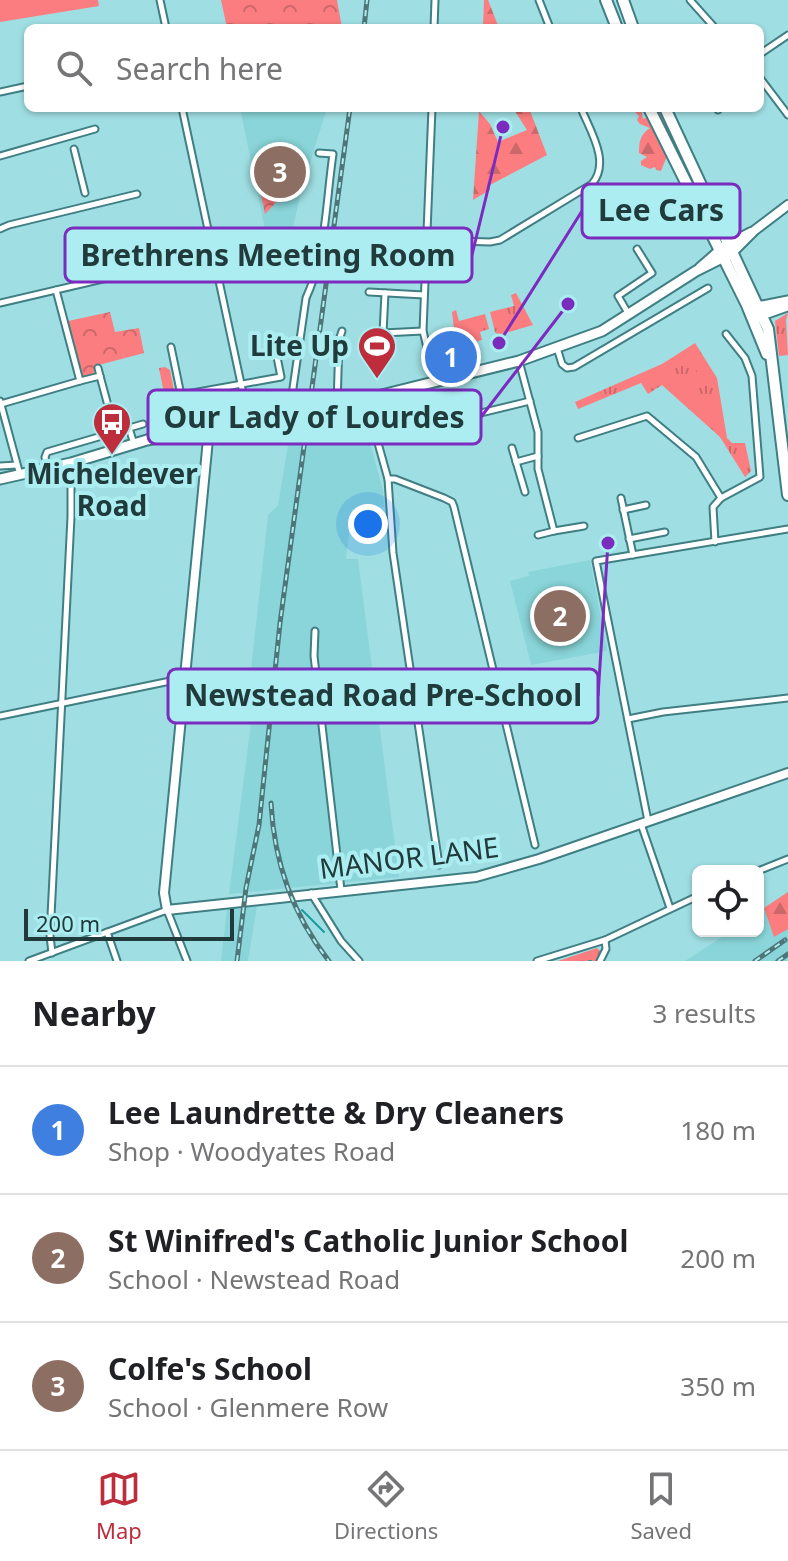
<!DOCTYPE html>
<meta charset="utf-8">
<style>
:root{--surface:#fff;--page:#f6f6f6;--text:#202124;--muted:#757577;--line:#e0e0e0;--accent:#bd2d3c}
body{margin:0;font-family:"Noto Sans",sans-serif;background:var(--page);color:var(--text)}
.controls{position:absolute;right:24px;bottom:24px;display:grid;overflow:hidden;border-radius:12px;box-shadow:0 2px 6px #0004}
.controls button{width:72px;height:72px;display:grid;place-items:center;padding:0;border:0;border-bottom:2px solid var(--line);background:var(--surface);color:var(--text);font:40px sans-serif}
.scale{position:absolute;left:24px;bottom:20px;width:210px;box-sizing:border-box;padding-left:8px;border:4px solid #213b3d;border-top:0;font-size:22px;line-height:28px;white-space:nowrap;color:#213b3d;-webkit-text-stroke:6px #abedf0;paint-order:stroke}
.you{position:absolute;left:368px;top:524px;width:28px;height:28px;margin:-20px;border:6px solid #fff;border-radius:50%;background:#1a73e8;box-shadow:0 0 0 12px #1a73e833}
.badge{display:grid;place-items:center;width:52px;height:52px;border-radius:50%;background:var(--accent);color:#fff;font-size:26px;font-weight:700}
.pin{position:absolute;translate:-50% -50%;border:4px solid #fff;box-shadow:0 2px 8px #0006}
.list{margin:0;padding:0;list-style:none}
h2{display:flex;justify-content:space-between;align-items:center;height:104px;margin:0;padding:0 32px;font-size:34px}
h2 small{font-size:26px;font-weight:400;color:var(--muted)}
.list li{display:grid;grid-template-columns:52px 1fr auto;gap:24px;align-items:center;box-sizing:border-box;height:128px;padding:0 32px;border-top:2px solid var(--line)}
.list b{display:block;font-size:30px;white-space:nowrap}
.list p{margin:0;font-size:26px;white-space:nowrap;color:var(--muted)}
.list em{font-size:26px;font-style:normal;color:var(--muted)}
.icon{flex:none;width:44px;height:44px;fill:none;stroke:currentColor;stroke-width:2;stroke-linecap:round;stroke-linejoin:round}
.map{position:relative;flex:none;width:788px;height:961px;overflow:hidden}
.search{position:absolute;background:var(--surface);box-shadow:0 2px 6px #0004;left:24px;right:24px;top:24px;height:88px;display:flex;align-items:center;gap:20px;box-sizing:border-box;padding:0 28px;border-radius:12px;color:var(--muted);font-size:30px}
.sheet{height:488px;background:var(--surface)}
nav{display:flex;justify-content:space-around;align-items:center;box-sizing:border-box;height:112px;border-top:2px solid var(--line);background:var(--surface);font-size:22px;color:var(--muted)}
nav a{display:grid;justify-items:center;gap:4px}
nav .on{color:var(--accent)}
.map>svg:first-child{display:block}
.built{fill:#89d5d9}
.grass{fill:url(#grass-tufts)}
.forest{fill:url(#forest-firs)}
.park{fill:url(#park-crowns)}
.pitch{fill:#fb7d7f}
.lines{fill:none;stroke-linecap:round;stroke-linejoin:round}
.stream{stroke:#1999a0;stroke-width:2}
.street-casing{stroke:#3f7e82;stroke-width:9}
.secondary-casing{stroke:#3f7e82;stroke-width:12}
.primary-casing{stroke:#3f7e82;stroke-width:13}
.highway-casing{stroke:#3f7e82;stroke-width:14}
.street{stroke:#fff;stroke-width:5}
.secondary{stroke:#fff;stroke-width:8}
.primary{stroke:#fff;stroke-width:9}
.highway{stroke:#fff;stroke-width:10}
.rail-casing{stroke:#4e7578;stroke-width:5}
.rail{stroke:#abedf0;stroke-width:2;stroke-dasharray:6;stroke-linecap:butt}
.labels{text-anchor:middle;stroke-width:8;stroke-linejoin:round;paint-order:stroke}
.poi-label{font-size:28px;font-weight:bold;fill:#213b3d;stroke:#abedf0;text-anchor:end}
.street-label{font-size:28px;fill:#213b3d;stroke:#abedf0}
.leader{fill:none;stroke:#7b2cbf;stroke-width:3}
.callout-dot{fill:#7b2cbf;stroke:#abedf0;stroke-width:3}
.callout{fill:#abedf0;stroke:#7b2cbf;stroke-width:3}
.callout-label{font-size:30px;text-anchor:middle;font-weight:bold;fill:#213b3d}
</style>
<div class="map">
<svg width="788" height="961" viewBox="0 0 788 961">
<defs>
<pattern id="grass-tufts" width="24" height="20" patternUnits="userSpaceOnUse" patternTransform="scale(2)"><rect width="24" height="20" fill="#fb7d7f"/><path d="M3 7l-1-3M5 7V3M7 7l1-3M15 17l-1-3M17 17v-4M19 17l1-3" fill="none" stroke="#cb6869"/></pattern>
<pattern id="forest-firs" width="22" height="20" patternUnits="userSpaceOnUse" patternTransform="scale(2)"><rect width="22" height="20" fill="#fb7d7f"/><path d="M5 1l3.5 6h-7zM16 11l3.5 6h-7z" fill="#cb6869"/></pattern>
<pattern id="park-crowns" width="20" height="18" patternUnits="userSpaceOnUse" patternTransform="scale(2)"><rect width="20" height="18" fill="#fb7d7f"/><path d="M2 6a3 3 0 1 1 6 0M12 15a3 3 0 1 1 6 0" fill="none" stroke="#cb6869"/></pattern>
</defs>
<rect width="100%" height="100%" fill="#9fdfe3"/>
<g class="built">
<polygon points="240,108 327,108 301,192 287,253 270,257 266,242 220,252 219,244 266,234"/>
<polygon points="361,409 383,491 384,507 352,509 346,559 358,559 399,877 229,894 254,700 251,669 268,515 278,505 290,433 294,424"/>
<polygon points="590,560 607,651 531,665 510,581 529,576 528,572"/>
<polygon points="788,892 788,961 685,961 731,931 758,931 758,912"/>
<polygon points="257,906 248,961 221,961 227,909"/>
</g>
<g class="grass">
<polygon points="654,108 660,108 712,225"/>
<polygon points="516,293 533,325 498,335 495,332 490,312 514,306 511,295"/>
<polygon points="456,310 459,321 485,314 489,329 480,332 482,340 456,347 452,312"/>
<polygon points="788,313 786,320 788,355 779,356 775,321"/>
<polygon points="695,343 717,378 727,438 732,443 745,443 751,471 745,477 720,437 662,385 648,394 641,383 578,409 575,402 662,364"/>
<polygon points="165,367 170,370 175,396 165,398 159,368"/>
</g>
<g class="forest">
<polygon points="484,0 488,0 499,28 483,28"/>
<polygon points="513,108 529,108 547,155 490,185 490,190 473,200 479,111 490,124 498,142 527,130"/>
<path d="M637,108H641L643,119L649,116L652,128L661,141L660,145L667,156L661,171L656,170L655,167L650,169L641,165V161L647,157L639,153C639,141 640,135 650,128L640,124L637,120L639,116L635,112Z"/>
<polygon points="788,892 788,929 774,937 764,908"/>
<polygon points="597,948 600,951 596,961 558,961"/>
</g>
<g class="park">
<polygon points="221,0 337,0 342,28 227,28"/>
<polygon points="258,181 283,181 283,184 294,184 290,196 284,194 265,214"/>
<polygon points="110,312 115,332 139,328 144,353 95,366 94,374 84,377 81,374 68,321"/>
<path d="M667,370C676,382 688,382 697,370L706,375C693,391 673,389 662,371Z"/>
</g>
<polygon class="pitch" points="0,0 98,0 99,6 0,22"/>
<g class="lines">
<g class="stream">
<polyline points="302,910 324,932"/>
<polyline points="589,961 591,961"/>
</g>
<defs>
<g id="street">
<polyline points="160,0 166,28"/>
<polyline points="539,0 550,28"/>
<polyline points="690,0 715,28"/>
<polyline points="434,28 435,0"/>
<polyline points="760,54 788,35"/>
<polyline points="760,78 788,115"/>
<polyline points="0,92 28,86"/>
<polyline points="182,108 249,421"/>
<polyline points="432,108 423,331 435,381"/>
<polyline points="717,108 718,110"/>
<polyline points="74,149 85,193"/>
<polyline points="0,156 95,129"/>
<polyline points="646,220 651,214 689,193"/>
<polyline points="0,229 9,225 137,194"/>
<path d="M427,240L490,242L500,240L592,184C611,162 590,131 581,108"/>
<polyline points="56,290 80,381 100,376 107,402"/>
<polyline points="369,292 424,295"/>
<polyline points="385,293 383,333 423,331"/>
<polyline points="0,303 214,253"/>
<polyline points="628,313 618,296 652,273 637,249"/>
<polyline points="171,347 181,395 281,377 277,357"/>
<polyline points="557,348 562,364 567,368 574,367 708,288"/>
<polyline points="519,361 538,432 538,469 554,531 584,526"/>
<polyline points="98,368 100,376"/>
<polyline points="366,400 388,479 393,553 439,865"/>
<polyline points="0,401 20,475"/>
<polyline points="1,404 80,381"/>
<polyline points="337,405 339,340 342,331"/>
<path d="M292,414L291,402L306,298C326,255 326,201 333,154L319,153"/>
<polyline points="129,428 134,444"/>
<polyline points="419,428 530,401"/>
<polyline points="578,438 647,416 696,457 721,498 713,507 715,542"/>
<polyline points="512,448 525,492"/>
<polyline points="516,462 538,456"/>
<polyline points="0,466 17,465"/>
<polyline points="47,468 45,457 47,452 143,424"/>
<polyline points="388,479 395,479 444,498 452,502 454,507 535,845"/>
<polyline points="621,498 633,555"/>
<polyline points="721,498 760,477 752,376 745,358 726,334"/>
<polyline points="623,510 646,505"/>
<polyline points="538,535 554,531"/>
<polyline points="629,539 665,532"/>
<polyline points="315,631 314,656 341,890"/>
<polyline points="0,716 185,678"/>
<polyline points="628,719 663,712 788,698"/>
<polyline points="648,821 596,561 788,529"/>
<polyline points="641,824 670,908"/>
<polyline points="758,871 788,859"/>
<polyline points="311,893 341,941 359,961"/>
<polyline points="107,932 117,961"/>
<polyline points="52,953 50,936 71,517 71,463"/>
<polyline points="29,961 167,910 187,961"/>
<polyline points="537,961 605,940 698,896"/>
<polyline points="600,961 606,949 605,940"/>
</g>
<g id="secondary">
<polyline points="728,244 751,232"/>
<polyline points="732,253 755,230 788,205"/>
<polyline points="209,429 164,893 167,910 476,877 539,859 788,773"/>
</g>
<g id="primary">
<polyline points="700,268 725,246"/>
<polyline points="754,312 762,306 788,301"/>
<polyline points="756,317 787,306"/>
<polyline points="0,479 71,463 147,440 337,406 519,361 602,331 696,271 728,255"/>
</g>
<g id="highway">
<polyline points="606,0 617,28"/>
<polyline points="623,0 633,28"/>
<polyline points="649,108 747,305 767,354"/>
<polyline points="665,108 768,329 788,495"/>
</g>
</defs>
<use href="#street" class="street-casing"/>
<use href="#secondary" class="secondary-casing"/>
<use href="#primary" class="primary-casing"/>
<use href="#highway" class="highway-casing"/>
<use href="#street" class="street"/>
<use href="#secondary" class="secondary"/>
<use href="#primary" class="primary"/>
<use href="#highway" class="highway"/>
<defs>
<g id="rail">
<polyline points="364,28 367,0"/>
<path d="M271,803C274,862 292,914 329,961"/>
<polyline points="237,961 246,888 259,825 280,623 350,108"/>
<polyline points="755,961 785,940"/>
<polyline points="778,961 788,954"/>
</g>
</defs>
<use href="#rail" class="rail-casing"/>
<use href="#rail" class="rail"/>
</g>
<defs>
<symbol id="stadium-pin" viewBox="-11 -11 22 30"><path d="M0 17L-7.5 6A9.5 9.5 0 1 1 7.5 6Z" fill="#bd2d3c" stroke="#abedf0"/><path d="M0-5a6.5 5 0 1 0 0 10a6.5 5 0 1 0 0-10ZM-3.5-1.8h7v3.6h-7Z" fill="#fff"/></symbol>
<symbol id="bus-pin" viewBox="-11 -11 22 30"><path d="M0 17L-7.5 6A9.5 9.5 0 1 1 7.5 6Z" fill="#bd2d3c" stroke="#abedf0"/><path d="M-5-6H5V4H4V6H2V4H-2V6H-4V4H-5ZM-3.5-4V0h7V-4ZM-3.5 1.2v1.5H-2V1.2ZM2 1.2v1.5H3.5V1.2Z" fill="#fff"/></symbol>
</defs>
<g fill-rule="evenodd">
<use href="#stadium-pin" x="355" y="324" width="44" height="60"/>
<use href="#bus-pin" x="90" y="400" width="44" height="60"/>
</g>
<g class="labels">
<g class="poi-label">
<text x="349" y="356">Lite Up</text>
<text x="112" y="484" text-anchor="middle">Micheldever<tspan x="112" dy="32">Road</tspan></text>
</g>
<g class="street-label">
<text transform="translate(409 858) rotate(-7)" y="10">MANOR LANE</text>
</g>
</g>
<path class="leader" d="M499 343L582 211M503 127L472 255M568 304L481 417M608 543L598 696"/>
<g class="callout-dot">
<circle cx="499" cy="343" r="8"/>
<circle cx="503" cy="127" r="8"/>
<circle cx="568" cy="304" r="8"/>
<circle cx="608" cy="543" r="8"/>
</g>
<g class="callout">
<rect x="582" y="184" width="158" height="54" rx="8"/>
<rect x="65" y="228" width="407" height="54" rx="8"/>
<rect x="148" y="390" width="333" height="54" rx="8"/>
<rect x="168" y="669" width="430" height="54" rx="8"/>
</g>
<g class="callout-label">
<text x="661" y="221">Lee Cars</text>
<text x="268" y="266">Brethrens Meeting Room</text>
<text x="314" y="428">Our Lady of Lourdes</text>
<text x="383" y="706">Newstead Road Pre-School</text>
</g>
</svg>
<div class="controls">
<button><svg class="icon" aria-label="locate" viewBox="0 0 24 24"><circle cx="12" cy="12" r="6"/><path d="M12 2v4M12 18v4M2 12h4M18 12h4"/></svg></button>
</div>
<div class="scale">200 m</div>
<div class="you"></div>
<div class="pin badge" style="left:451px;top:357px;background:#3f7fe0">1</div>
<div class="pin badge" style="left:560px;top:616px;background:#8d6e63">2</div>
<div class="pin badge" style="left:280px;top:172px;background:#8d6e63">3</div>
<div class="search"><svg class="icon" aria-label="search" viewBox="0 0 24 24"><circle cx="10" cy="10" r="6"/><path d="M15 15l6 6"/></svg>Search here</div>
</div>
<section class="sheet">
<h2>Nearby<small>3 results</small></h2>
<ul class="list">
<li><span class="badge" style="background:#3f7fe0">1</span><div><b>Lee Laundrette &amp; Dry Cleaners</b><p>Shop · Woodyates Road</p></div><em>180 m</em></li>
<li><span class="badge" style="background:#8d6e63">2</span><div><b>St Winifred's Catholic Junior School</b><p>School · Newstead Road</p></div><em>200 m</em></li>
<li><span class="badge" style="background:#8d6e63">3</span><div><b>Colfe's School</b><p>School · Glenmere Row</p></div><em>350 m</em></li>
</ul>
</section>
<nav>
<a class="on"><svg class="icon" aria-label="map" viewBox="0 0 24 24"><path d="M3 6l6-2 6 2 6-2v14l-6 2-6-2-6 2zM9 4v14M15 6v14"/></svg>Map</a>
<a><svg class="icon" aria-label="directions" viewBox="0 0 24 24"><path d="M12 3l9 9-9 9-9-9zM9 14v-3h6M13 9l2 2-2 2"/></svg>Directions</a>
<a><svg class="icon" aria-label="saved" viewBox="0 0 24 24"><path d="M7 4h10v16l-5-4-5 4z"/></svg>Saved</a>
</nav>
